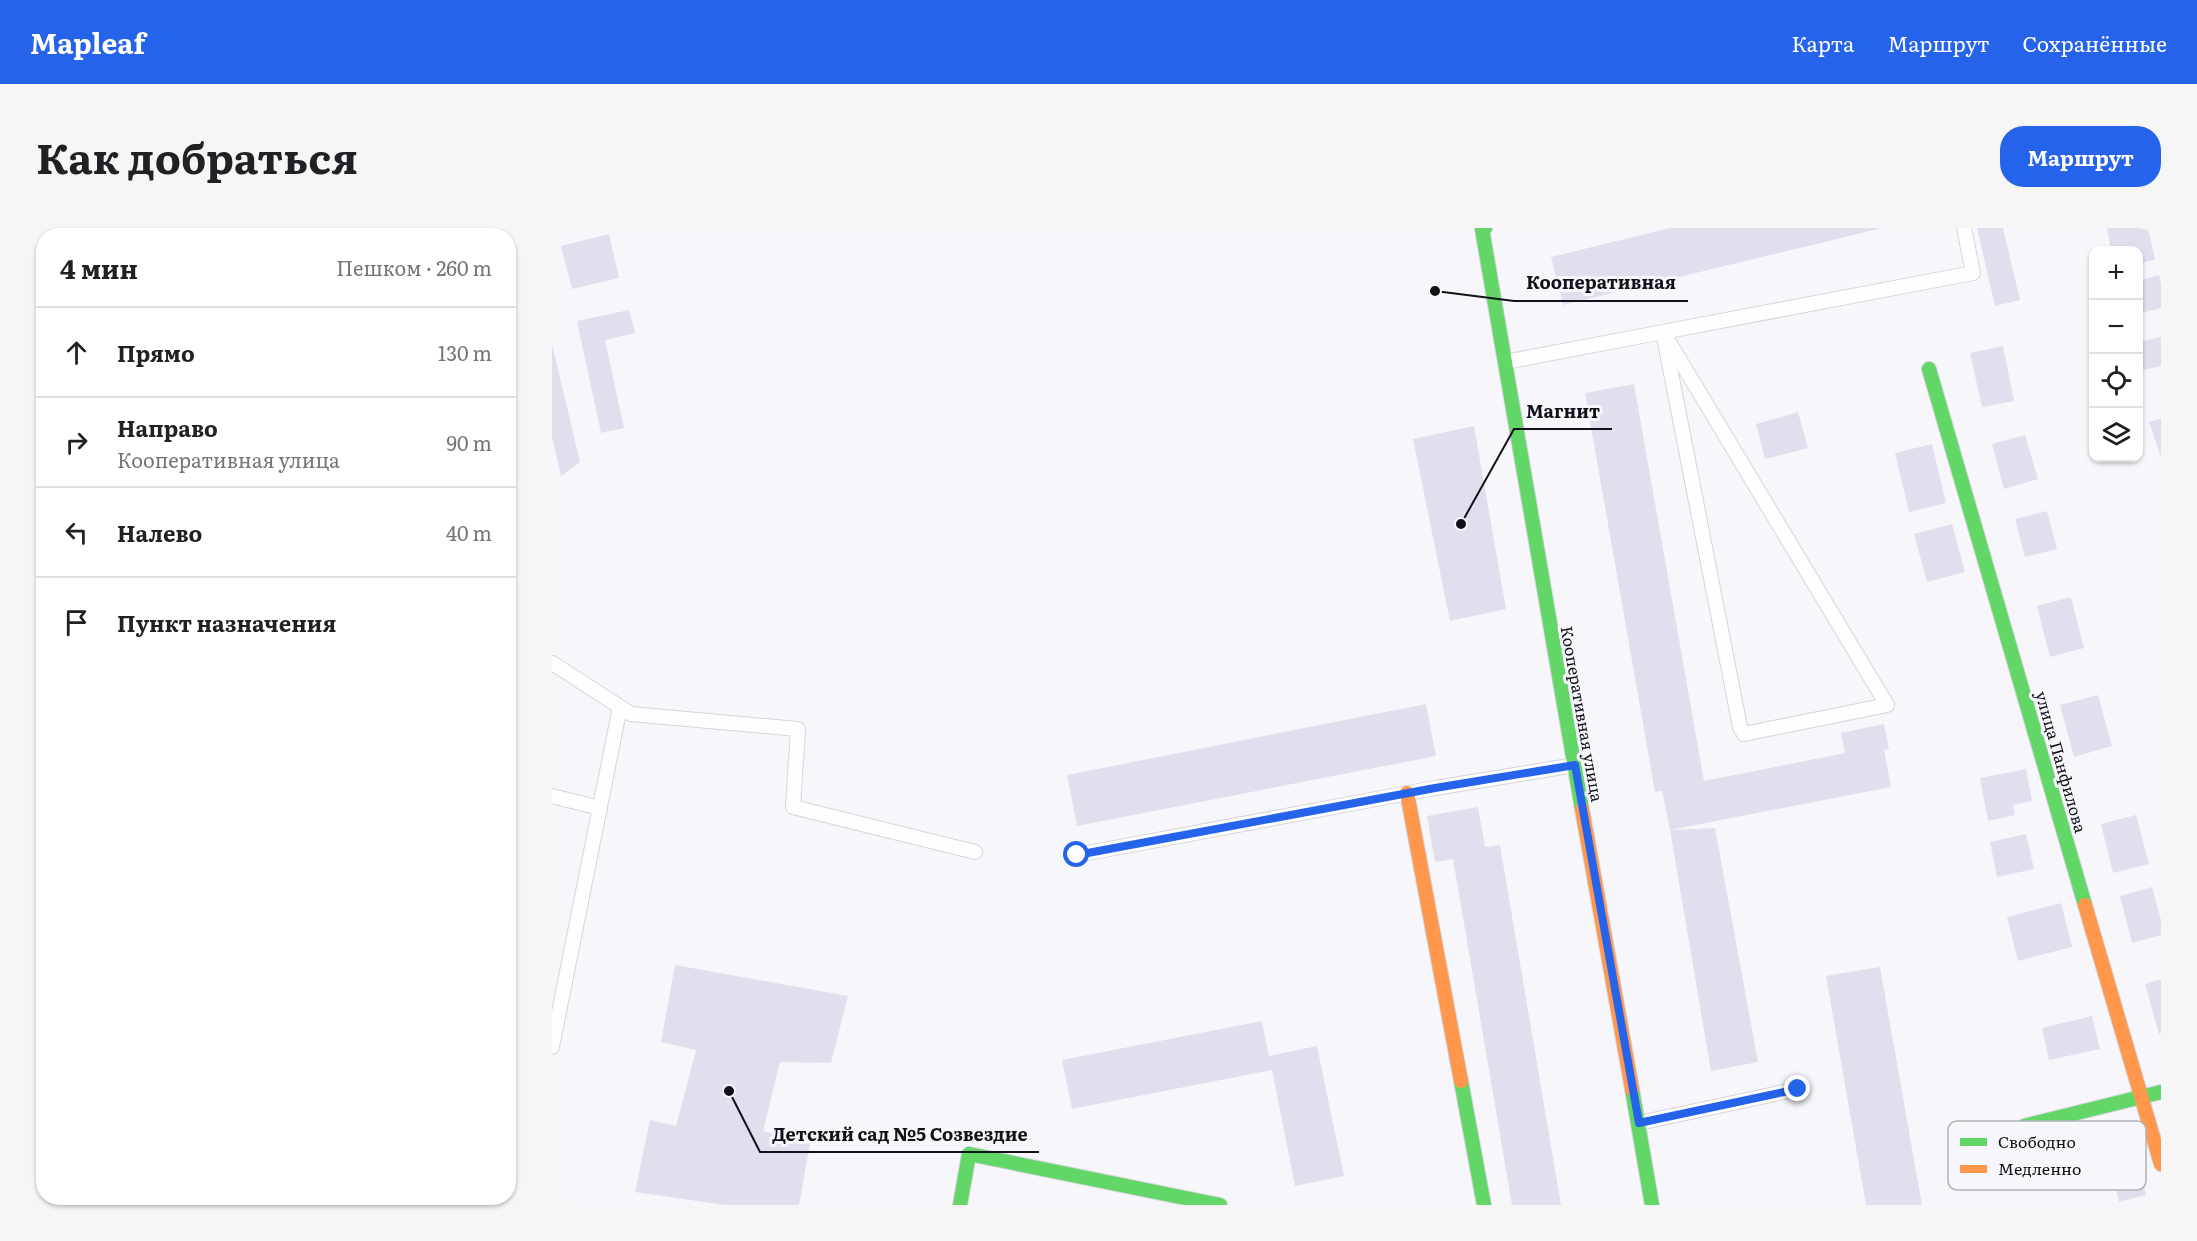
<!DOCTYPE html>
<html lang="ru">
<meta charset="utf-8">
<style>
:root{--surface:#fff;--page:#f6f6f6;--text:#202124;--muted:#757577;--line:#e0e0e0;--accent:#2563eb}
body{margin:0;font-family:Literata,serif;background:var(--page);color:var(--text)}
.controls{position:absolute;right:18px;top:18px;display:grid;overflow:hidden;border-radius:12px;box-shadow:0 2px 4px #0004}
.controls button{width:54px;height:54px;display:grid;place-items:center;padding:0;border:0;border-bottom:2px solid var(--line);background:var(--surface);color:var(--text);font:30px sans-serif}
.stop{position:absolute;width:18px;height:18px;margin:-14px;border:4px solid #2563eb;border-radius:50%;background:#fff}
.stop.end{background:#2563eb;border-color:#fff;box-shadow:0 2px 6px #0008}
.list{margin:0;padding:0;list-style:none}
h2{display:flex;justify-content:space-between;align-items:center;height:78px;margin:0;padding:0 24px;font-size:26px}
h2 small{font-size:20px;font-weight:400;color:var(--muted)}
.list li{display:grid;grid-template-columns:39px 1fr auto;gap:18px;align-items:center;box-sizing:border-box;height:90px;padding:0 24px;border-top:2px solid var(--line)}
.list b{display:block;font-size:22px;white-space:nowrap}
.list p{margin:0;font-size:20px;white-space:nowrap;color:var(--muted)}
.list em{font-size:20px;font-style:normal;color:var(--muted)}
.icon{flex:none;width:33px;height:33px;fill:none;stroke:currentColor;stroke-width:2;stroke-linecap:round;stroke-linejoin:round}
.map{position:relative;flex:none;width:1609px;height:977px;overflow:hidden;border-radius:24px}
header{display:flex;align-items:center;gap:36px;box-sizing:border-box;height:84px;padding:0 30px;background:var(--accent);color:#fff}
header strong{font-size:28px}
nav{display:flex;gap:33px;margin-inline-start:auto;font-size:21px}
.intro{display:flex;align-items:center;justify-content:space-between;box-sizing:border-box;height:144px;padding:0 36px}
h1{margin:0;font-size:42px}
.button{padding:15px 27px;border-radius:24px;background:var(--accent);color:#fff;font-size:21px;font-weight:700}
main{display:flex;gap:36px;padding:0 36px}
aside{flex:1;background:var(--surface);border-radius:24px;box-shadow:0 2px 4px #0004}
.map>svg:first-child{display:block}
.building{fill:#e0dfed}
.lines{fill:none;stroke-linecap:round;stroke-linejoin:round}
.lane-casing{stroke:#d4d4dc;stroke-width:16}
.fast-casing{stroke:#d4d4dc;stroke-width:16}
.slow-casing{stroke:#d4d4dc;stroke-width:16}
.lane{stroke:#fefefe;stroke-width:14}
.fast{stroke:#63d668;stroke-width:14}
.slow{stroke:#ff974d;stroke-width:14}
.route{stroke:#2563eb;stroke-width:8}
.labels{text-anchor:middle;stroke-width:6;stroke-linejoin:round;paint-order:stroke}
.street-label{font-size:16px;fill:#11111a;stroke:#f6f6fc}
.key{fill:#f6f6fc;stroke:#b1b1b8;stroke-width:1.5}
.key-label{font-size:16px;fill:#11111a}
.leader{fill:none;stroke:#11111a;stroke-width:2}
.callout-dot{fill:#11111a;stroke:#f6f6fc;stroke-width:2}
.callout-label{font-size:18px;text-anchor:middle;font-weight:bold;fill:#11111a;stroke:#f6f6fc;stroke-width:6;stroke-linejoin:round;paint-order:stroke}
</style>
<header>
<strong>Mapleaf</strong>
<nav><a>Карта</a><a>Маршрут</a><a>Сохранённые</a></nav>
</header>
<div class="intro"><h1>Как добраться</h1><a class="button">Маршрут</a></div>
<main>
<aside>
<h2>4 мин<small>Пешком · 260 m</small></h2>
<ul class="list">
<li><svg class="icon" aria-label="ahead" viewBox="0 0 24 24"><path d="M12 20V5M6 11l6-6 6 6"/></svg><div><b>Прямо</b></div><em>130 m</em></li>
<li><svg class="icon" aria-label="right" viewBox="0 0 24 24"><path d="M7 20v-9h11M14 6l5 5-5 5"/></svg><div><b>Направо</b><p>Кооперативная улица</p></div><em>90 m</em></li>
<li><svg class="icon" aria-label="left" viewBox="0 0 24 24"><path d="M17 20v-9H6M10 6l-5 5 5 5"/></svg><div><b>Налево</b></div><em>40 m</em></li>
<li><svg class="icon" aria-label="arrive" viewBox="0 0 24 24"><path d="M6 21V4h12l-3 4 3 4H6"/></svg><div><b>Пункт назначения</b></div></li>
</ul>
</aside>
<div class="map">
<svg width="1609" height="977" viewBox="0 0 1609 977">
<rect width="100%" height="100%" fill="#f7f7fb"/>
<g class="building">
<polygon points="1118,0 1326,0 1326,1 1011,77 999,29"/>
<polygon points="1425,0 1451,0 1468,72 1443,78"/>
<polygon points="1555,0 1596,0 1603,32 1586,35 1586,22 1559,22"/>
<polygon points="57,6 67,50 20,61 9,18"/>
<polygon points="1607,47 1609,56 1609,80 1586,86 1586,53"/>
<polygon points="77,82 83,105 53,112 72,200 49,205 25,93"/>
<polygon points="1609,109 1609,138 1586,143 1586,114"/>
<polygon points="0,116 28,234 9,248 0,209"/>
<polygon points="1451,118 1462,173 1430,179 1418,125"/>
<polygon points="1082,156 1152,553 1293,525 1289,505 1332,496 1337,521 1332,522 1339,559 1118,602 1110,563 1103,564 1033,165"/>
<polygon points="1246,184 1256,220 1213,231 1204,196"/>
<polygon points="1609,190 1609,229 1597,194"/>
<polygon points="922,198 954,381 898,393 861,211"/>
<polygon points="1473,207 1486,251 1452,261 1440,216"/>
<polygon points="1380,216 1394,275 1357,284 1343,225"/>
<polygon points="1495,283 1505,321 1473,329 1463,291"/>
<polygon points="1400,296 1413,344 1375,354 1362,306"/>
<polygon points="1519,369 1532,420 1498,429 1485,378"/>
<polygon points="1546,467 1560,518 1522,529 1508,477"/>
<polygon points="874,476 884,528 525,598 515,547"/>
<polygon points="1474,541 1480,573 1461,577 1463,587 1436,593 1428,550"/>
<polygon points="926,579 933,619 948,617 1009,977 960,977 901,631 883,634 875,588"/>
<polygon points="1584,587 1597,636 1561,645 1549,596"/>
<polygon points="1163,600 1206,834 1159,843 1118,602"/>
<polygon points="1474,606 1482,641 1445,649 1438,614"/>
<polygon points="1600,659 1609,692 1609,707 1580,715 1568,668"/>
<polygon points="1509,675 1520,719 1466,733 1455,689"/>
<polygon points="123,737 296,768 279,835 228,834 211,903 258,916 247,977 173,977 83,964 98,892 124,898 144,822 109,814"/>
<polygon points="1328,739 1370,977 1314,977 1274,748"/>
<polygon points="1609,751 1609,805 1607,806 1593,756"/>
<polygon points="1540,788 1548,821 1497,832 1490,800"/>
<polygon points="710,793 717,828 765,818 792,948 743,958 720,842 520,881 510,832"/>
<polygon points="1581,916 1594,967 1567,974 1555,923"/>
</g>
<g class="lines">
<defs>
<g id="lane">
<polyline points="953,134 1111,104 1188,499 1192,506 1335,477 1111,104 1421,45 1412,0"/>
<polyline points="0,435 79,486 246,501 241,579 423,624"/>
<polyline points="0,568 48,580"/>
<polyline points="525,627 883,560 1023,537"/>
<polyline points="0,819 68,479"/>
<polyline points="1087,895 1246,861"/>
</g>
<g id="fast">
<polyline points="933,0 930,1 1030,581"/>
<polyline points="1377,141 1533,677"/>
<polyline points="909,853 932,977"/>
<polyline points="1080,861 1100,977"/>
<polyline points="1472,898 1609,864"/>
<polyline points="408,977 417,926 668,977"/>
</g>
<g id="slow">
<polyline points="855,565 909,853"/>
<polyline points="1030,581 1080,861"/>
<polyline points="1533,677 1609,936"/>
</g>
</defs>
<use href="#lane" class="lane-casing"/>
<use href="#fast" class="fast-casing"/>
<use href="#slow" class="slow-casing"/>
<use href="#lane" class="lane"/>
<use href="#fast" class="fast"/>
<use href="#slow" class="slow"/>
</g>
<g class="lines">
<polyline class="route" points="525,627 883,560 1023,537 1087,895 1246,861"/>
</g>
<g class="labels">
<g class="street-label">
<text transform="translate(1030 486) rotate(80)" y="6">Кооперативная улица</text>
<text transform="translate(1509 534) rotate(74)" y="6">улица Панфилова</text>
</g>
</g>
<rect x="1396" y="893" width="198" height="69" rx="9" class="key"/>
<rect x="1408" y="910" width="27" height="8" fill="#63d668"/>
<rect x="1408" y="937" width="27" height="8" fill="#ff974d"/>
<g class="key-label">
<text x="1446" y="920">Свободно</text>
<text x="1446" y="947">Медленно</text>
</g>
<path class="leader" d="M883 63L962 73H1136M909 296L962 201H1060M177 863L208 924H487"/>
<g class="callout-dot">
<circle cx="883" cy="63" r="6"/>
<circle cx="909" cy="296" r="6"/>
<circle cx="177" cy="863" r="6"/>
</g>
<g class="callout-label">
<text x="1049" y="61">Кооперативная</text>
<text x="1011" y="190">Магнит</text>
<text x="348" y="913">Детский сад №5 Созвездие</text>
</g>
</svg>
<div class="controls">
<button>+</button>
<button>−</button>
<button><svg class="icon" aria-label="locate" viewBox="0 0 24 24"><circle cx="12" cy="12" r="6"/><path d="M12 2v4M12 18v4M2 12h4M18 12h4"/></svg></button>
<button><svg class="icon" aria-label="layers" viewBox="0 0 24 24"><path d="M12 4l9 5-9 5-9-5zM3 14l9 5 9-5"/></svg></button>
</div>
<div class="stop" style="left:525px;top:627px"></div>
<div class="stop end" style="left:1246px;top:861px"></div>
</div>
</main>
